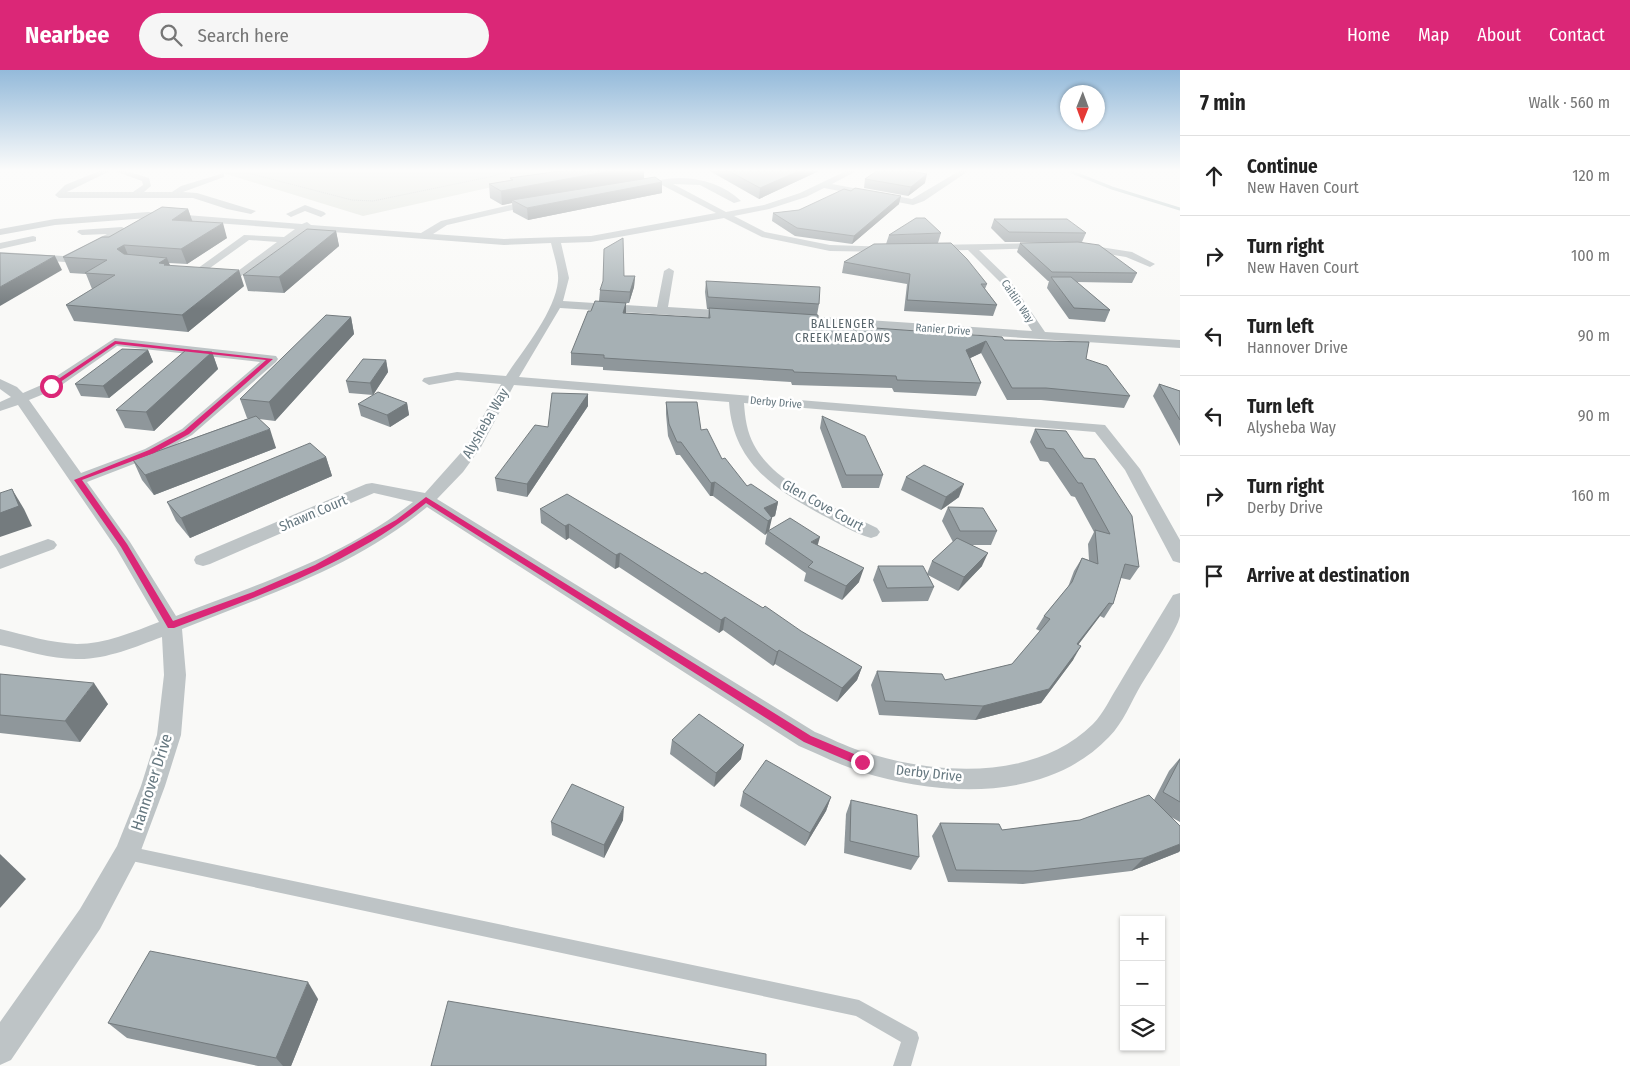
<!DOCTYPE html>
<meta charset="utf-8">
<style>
:root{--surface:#fff;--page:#f6f6f6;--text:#222;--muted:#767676;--line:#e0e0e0;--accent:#db2777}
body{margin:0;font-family:"Fira Sans Condensed",sans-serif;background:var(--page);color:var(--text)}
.controls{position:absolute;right:15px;bottom:15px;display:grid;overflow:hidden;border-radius:0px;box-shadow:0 1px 4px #0004}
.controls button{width:45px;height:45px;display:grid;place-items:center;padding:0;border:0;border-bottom:1px solid var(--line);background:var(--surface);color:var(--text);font:25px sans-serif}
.compass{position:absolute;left:1060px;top:15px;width:45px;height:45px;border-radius:50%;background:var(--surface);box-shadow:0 1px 4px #0004;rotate:181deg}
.stop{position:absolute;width:15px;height:15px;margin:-11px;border:4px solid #db2777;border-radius:50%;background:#fff}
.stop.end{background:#db2777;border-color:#fff;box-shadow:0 1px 5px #0008}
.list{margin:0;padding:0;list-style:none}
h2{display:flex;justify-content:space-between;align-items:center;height:65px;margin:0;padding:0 20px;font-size:21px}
h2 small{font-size:16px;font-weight:400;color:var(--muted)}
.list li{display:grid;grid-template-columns:32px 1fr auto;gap:15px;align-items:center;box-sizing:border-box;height:80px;padding:0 20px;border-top:1px solid var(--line)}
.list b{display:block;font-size:19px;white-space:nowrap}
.list p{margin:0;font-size:16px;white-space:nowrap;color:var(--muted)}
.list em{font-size:16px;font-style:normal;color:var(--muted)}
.icon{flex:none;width:28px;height:28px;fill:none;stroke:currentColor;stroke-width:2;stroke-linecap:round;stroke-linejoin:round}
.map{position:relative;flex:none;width:1180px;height:996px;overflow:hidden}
header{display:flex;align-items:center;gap:30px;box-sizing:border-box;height:70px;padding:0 25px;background:var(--accent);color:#fff}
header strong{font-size:24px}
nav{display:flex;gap:28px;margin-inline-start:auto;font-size:18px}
.search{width:350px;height:45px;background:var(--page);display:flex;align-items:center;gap:12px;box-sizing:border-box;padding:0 18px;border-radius:28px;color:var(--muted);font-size:19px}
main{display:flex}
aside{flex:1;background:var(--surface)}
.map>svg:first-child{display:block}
.green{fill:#daded7}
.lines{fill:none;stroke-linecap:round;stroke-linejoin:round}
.stream{stroke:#b6c4c6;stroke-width:3}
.path{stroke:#b9bdbf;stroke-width:1;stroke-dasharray:1 1;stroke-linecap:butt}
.lane{fill:#bec4c6;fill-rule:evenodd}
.street{fill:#bec4c6;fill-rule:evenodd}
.wall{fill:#8f979b}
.shaded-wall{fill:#747b7e}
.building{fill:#a6b0b4;stroke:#747b7e}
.route{fill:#db2777}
.labels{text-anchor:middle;stroke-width:5;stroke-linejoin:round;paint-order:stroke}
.far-street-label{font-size:11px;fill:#667880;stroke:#fff}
.far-neighbourhood-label{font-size:12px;letter-spacing:1px;fill:#58656b;stroke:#fff}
.street-label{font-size:14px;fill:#667880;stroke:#fff}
.near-street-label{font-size:16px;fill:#667880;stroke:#fff}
</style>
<header>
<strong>Nearbee</strong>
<div class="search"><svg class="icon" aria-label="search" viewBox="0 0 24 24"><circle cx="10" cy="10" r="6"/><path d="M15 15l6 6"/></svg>Search here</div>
<nav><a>Home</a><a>Map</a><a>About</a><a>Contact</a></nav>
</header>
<main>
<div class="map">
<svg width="1180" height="996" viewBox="0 0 1180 996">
<rect width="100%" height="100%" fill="#f9f9f7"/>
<polygon class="green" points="213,100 568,100 363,146"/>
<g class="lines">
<polyline class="stream" points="1073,100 1072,102 1112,118 1180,139"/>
<polyline class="path" points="236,100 352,130 373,131 494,106 509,100"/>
<polygon class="lane" points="127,776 859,930 917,962 919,968 911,996 893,996 901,972 856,946 127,790 122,788 120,783 122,778"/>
<g class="street">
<path d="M102,100H123L149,108L151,116L144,122H172L181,116L224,103V107L183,122L197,123L256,141L251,144L227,139L193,128H59L55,125L65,115ZM112,100L142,111L143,115L133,122H67Z"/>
<path d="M848,100H858L832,114L912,129L961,100H970L924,131L913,135L824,118L806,127L769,139L734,146L765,162L830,175L893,177L894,179L889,182L830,181L762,167L724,148L591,172L561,173L569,208L563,231L657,237L664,201L669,198L674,201L668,237L732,241L738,245L732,249L560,238L519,307L1105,355L1140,399L1180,470V493L1173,491L1125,400L1095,362L744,333C745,348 747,362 754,375C775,415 838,439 877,458L880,462L877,466L871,468C854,463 838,453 822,445C773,418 733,392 729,332L514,315L481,377L463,402L437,429L815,662C830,668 845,676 861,681C934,705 1034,712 1093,654C1104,643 1110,628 1118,616C1136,585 1155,555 1173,525L1180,523C1180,530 1180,539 1180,546C1178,558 1149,602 1141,615C1131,632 1123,653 1109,667C1047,732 942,727 862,702C840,695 820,685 799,676L427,437C355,497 267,525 182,559L186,605L181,665L165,716L140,783L100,859L11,990L0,995V952L80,839L117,776L141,716L157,665L164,605L162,567C135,577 105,590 76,589C50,589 25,580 0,575V559C25,565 51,573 77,574C105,574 133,562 159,552L116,478L18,335L0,341V332L11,327L0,319V309L17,317L23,323L46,313L115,268L276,286L278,289L276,292L192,365L157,385L87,412L130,472L176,546C259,514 343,487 413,432L374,423L210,494L203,496L196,494L194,490L196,486L366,414L372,413L425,423L466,377L501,314L457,310L429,315L422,311L424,308L457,302L506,306C523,280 555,242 558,211C559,199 554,186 551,173L504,175L306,160L240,207L217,205L212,202L217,199L238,201L277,172L249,170L203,203H195L194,201L244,165L284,167L295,159L148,148L55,155L0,165V159L55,149L148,142L302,154L307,152L311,155L421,163L441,151L536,129L539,130V134L447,155L433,164L504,169L591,166L716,143L660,114V110C687,104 721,111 741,131L734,133L700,115L673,114L726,142L764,135L800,123ZM117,276L260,292L182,359L145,379L81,403L29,330L56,319Z"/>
<polygon points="305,135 324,142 326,144 321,147 305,141 291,147 286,144"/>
<polygon points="122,157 127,160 125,162 65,192 0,188 0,182 63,186 107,164 82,165 77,162 79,160"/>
<polygon points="33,166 36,167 36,171 0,179 0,173"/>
<polygon points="1044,173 1048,174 1048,178 979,180 1008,208 1045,262 1180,270 1180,278 792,253 786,249 792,245 1032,261 1000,212 968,180 931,181 926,178 931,175"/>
<polygon points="1081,174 1132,182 1155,194 1150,197 1126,187 1077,179 1077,175"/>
<polygon points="48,469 54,471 57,475 54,479 0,499 0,486"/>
</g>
</g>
<g class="wall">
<polygon points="568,100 644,100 644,108 662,123 528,150 513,142 512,133 502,135 490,128 489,114 511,110 510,108"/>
<polygon points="708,100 821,100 759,129"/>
<polygon points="912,101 925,113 908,126 864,118 865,109"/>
<polygon points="851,121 899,134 852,174 795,166 772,151 773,143 799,140"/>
<polygon points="188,139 192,151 227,168 187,194 169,193 170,196 244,216 188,262 74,251 66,235 92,219 86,204 70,203 63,187 109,167"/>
<polygon points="994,149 1086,163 1082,172 1137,203 1132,213 1077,212 1110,240 1105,252 1069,249 1047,218 1049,211 1048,211 1017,182 1020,173 1045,172 1005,172 991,158"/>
<polygon points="336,161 339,176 284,223 248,221 243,205"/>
<polygon points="941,163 938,173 987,214 985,219 997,235 993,246 904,241 907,214 842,203 844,192 886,174 889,165"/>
<polygon points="624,206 635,206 634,217 629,233 626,233 626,243 708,248 709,239 707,239 705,222 706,211 819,234 817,245 818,254 1004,270 1086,289 1130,326 1124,338 1041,330 1007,330 981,283 970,288 981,313 976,326 894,322 892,318 792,315 791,312 603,300 603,297 571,295 571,283 591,241 599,231 600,220"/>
<polygon points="351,247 354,264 275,351 259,349 276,378 154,425 142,410 133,390 249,348 247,348 240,329"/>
<polygon points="148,280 153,292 109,328 81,326 75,314"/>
<polygon points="212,282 218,299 154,361 125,358 116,340"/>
<polygon points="386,290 388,302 373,325 349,323 346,311"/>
<polygon points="1159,314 1180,321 1180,376 1153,326"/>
<polygon points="588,324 588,336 527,427 497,421 495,408 548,357"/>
<polygon points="666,332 701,360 722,389 747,416 778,432 775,446 771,447 769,460 818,476 859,512 842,530 804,511 806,503 765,474 767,463 765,465 713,426 710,426 680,385 676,385 668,366 666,344"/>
<polygon points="407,333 409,345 390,357 361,346 358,334"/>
<polygon points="822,346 883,405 879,418 842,418 820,358"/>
<polygon points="1035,359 1066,361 1139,497 1130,510 1121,508 1113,534 1104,548 1100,546 1078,575 1073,590 1041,633 975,650 879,645 871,615 877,601 945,610 1012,594 1040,561 1036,559 1044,546 1068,517 1074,501 1082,488 1089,490 1088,474 1094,462 1075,427 1071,426 1048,392 1040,391 1030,372"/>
<polygon points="326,387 332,406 190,468 176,451 167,432"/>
<polygon points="906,407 959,427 941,440 901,420"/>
<polygon points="948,437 997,461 991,475 971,475 982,496 958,521 928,505 934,517 928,531 882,532 873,510 878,496 927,504 932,491 953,472 942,451"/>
<polygon points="540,439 702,504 862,597 857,610 837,632 775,594 773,596 723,560 719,563 619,497 615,499 569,468 566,470 541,453"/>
<polygon points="0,604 108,634 80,672 0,663"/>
<polygon points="672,670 741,689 714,717 670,684"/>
<polygon points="1180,688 1180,752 1171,747 1179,782 1131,801 1023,814 948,812 932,766 940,753 1002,760 1080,750 1154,730 1169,701"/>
<polygon points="743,722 831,727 826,741 805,776 740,736"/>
<polygon points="851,730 919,787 911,800 844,783 846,744"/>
<polygon points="623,750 604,788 552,765 551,752"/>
<polygon points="318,929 291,996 258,996 127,968 108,953"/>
</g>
<g class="shaded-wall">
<polygon points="627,100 644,100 644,110 512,130 512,133 502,135 501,121 599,103"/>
<polygon points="801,100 821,100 759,129 760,118"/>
<polygon points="927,104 925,113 908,126 911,117"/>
<polygon points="662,112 662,123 528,150 527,138"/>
<polygon points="901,126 899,134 852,174 854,166"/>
<polygon points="188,139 193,153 172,150"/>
<polygon points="223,153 227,168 187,194 181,179"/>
<polygon points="336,161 339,176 284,223 279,207"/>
<polygon points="124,175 130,190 117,179"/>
<polygon points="55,186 62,200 0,236 0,217"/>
<polygon points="167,188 173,203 159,193"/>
<polygon points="239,200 244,216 188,262 182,245"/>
<polygon points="635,206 634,217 629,233 630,222"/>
<polygon points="626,233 626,244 623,243"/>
<polygon points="351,247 354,264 275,351 269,332"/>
<polygon points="986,271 981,283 962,292 966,280"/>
<polygon points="148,280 153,292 109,328 103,316"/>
<polygon points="212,282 218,299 154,361 146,342"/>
<polygon points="386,290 388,302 373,325 370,313"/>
<polygon points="588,324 588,336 527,427 527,414"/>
<polygon points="407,333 409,345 390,357 387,345"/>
<polygon points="270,359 276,378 154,425 145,405"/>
<polygon points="326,387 332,406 190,468 181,448"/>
<polygon points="715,412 713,426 710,426 711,413"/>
<polygon points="964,414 959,427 941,440 946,427"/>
<polygon points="12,419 24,439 32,456 0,467 0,443"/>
<polygon points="778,432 775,446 766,450 764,438"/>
<polygon points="772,448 769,461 768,461 767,463 765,465 768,451"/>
<polygon points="569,454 569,468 566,470 565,456"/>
<polygon points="820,467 816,481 811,472"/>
<polygon points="620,483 619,497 615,499 616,485"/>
<polygon points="988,483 982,496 958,521 964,507"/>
<polygon points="864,498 859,512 842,530 846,516"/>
<polygon points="1109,533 1100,546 1068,588 1077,574"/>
<polygon points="725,547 723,560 719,563 721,550"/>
<polygon points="1081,576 1073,590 1041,633 975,650 983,636"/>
<polygon points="779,580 775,594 773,596 777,582"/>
<polygon points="862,597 857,610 837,632 842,618"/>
<polygon points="94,613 108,634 80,672 65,651"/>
<polygon points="744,675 741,689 714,717 716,703"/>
<polygon points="831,727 826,741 805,776 810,763"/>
<polygon points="624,737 623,750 604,788 604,775"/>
<polygon points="1180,774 1180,781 1179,782 1131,801 1144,788"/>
<polygon points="0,784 26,809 0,838"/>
<polygon points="308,912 318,929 291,996 283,996 276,988"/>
</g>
<g class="building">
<polygon points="568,100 627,100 599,103 501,121 489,114 513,110 510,108"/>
<polygon points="727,100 801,100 760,118"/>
<polygon points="878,100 911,100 910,101 927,104 911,117 865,109"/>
<polygon points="655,107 662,112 527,138 512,130"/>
<polygon points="855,118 901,126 854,166 797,158 773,143 799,140 844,119 851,121"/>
<polygon points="162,137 188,139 172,150 223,153 181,179 124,175 117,179 124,184 167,188 159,193 167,194 164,195 239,200 182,245 66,235 115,205 85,203 107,190 63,187 102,167 109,167"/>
<polygon points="916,148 925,148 941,163 889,165"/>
<polygon points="994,149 1067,149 1086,163 1009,162"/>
<polygon points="307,159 336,161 279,207 243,205"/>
<polygon points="623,168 624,206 635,206 630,222 600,220 603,211 604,179"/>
<polygon points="1078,172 1099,175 1137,203 1052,202 1020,173"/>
<polygon points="951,173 967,189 987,214 981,214 997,235 907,230 910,204 844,192 874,174"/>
<polygon points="0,183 55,186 0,217"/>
<polygon points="1051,207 1071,207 1110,240 1074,238"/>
<polygon points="706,211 820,217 819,234 708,227"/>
<polygon points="595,231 626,233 623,243 710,248 709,238 818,245 818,254 1002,267 1004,270 1089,272 1086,289 1107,296 1130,326 1046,318 1012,318 986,271 966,280 981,313 897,310 896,306 794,302 793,300 604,288 604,285 571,283 588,241 591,241"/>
<polygon points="326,245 351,247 269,332 240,329"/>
<polygon points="122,279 148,280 103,316 75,314"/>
<polygon points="186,280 212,282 146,342 116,340"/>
<polygon points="363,289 386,290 370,313 346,311"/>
<polygon points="1159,314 1180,321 1180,350"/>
<polygon points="378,322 407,333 387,345 358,334"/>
<polygon points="552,323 588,324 527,414 495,408 535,355 548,357"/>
<polygon points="666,332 697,332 701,360 707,359 722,389 725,388 747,416 751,414 778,432 764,438 772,448 768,451 715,412 711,413 681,372 677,372 669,354"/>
<polygon points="256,346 270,359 145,405 133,390"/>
<polygon points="822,346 865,366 883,405 846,405"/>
<polygon points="1035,359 1066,361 1084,388 1095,389 1132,446 1139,497 1125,494 1113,534 1109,533 1077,574 1081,576 1049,619 983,636 885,631 877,601 942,604 945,610 1012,594 1050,549 1044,546 1072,512 1082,488 1098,494 1095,460 1110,464 1082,413 1078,413 1054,379 1046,378"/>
<polygon points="310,373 326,387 181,448 167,432"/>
<polygon points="924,395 964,414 946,427 906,407"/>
<polygon points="12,419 19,436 0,443 0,423"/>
<polygon points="567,424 702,504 705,502 763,538 765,536 801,561 862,597 842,618 779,580 777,582 725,547 721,550 620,483 616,485 569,454 565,456 540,439"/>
<polygon points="948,437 983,438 997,461 960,461"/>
<polygon points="790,448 820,467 811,472 864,498 846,516 808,497 813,492 768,461"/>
<polygon points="957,468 988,483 964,507 932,491"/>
<polygon points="878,496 923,496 934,517 887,518"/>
<polygon points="0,604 94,613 65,651 0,645"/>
<polygon points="699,644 744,675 716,703 672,670"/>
<polygon points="1180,689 1180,732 1163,722"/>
<polygon points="766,690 831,727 810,763 743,722"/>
<polygon points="572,714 624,737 604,775 551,752"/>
<polygon points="1149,725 1180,756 1180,774 1144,788 1033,801 956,800 940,753 999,754 1002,760 1080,750"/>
<polygon points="851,730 917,745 919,787 850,771"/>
<polygon points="150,881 308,912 276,988 108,953"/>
<polygon points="448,931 766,984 766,996 431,996"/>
</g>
<linearGradient id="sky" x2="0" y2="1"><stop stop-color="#94bada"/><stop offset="0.42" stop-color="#fcfcfb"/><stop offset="1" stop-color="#fcfcfb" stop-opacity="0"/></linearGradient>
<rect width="1180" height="239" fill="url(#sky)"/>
<path class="route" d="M115,271L273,289L189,364L154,383L82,410L127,474L173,551L253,522L315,495L396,450L426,427L811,666L866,689V695H858L804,672L426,433C353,493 262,525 174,558H168L121,477L74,410L149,380L184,361L266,290L116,274L53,317L48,316Z"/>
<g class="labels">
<g class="far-street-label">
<text transform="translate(1018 231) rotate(56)" y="4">Caitlin Way</text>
<text transform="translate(943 259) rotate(4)" y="4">Ranier Drive</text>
<text transform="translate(776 332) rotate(5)" y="4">Derby Drive</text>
</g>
<g class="far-neighbourhood-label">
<text x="843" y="258">BALLENGER<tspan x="843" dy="14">CREEK MEADOWS</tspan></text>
</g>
<g class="street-label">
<text transform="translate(485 353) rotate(-60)" y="5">Alysheba Way</text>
<text transform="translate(823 435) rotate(29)" y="5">Glen Cove Court</text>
<text transform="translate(313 443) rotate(-23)" y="5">Shawn Court</text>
<text transform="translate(929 703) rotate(6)" y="5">Derby Drive</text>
</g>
<g class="near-street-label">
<text transform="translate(151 712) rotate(-72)" y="6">Hannover Drive</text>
</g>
</g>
</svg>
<div class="controls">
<button>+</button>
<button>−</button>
<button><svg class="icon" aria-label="layers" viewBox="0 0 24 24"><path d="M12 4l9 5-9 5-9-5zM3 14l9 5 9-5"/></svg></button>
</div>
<svg class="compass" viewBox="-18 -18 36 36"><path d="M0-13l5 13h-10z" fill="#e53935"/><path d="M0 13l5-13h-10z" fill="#767676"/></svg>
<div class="stop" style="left:51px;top:316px"></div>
<div class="stop end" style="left:862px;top:692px"></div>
</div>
<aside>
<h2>7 min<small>Walk · 560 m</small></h2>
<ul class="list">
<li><svg class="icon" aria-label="ahead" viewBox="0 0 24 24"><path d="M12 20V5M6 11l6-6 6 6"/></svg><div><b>Continue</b><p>New Haven Court</p></div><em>120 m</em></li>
<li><svg class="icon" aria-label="right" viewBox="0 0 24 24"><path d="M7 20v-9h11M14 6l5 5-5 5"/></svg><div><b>Turn right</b><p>New Haven Court</p></div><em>100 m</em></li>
<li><svg class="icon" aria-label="left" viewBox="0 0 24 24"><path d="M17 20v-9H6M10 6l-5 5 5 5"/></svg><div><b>Turn left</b><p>Hannover Drive</p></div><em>90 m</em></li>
<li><svg class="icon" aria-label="left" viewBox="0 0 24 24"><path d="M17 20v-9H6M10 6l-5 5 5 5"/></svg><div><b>Turn left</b><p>Alysheba Way</p></div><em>90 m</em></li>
<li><svg class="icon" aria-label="right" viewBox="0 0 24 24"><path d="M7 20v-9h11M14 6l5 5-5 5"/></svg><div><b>Turn right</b><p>Derby Drive</p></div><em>160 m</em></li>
<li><svg class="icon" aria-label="arrive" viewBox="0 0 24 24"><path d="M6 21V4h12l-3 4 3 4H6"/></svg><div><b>Arrive at destination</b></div></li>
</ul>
</aside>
</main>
